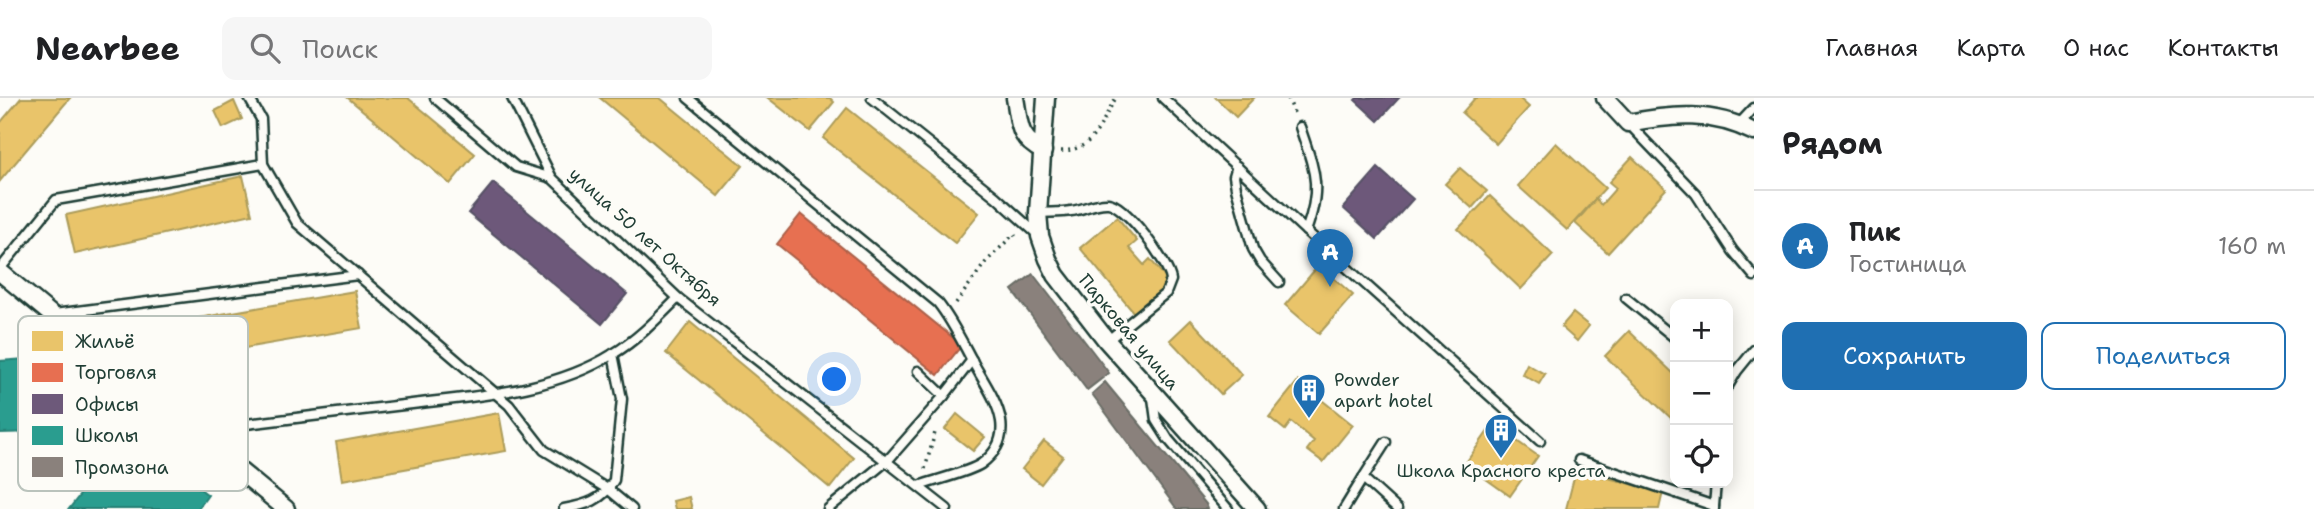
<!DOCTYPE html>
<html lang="ru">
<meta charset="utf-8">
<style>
:root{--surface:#fff;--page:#f6f6f6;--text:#202124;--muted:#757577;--line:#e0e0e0;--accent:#1f6fb2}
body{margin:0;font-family:"Shantell Sans",sans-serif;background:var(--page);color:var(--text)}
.controls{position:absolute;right:21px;bottom:21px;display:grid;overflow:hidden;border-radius:14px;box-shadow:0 4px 18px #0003}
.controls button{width:63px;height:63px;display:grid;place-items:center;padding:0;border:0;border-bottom:2px solid var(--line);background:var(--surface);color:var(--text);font:35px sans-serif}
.you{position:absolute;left:835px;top:282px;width:24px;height:24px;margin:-18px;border:5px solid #fff;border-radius:50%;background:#1a73e8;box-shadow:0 0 0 10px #1a73e833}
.badge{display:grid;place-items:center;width:46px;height:46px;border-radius:50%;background:var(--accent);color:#fff;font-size:23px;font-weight:700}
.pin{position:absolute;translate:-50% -58px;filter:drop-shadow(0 2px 4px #0008)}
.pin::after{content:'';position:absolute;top:37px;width:24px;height:21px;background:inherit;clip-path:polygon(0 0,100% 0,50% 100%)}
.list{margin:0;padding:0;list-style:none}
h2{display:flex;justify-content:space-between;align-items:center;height:91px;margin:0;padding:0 28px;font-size:30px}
h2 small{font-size:23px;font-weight:400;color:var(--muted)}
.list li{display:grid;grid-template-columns:46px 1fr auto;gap:21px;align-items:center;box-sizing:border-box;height:112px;padding:0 28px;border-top:2px solid var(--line)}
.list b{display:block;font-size:26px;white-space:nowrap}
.list p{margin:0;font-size:23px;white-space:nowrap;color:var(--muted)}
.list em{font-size:23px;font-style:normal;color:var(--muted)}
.actions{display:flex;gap:14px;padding:21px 28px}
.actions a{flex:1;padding:16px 0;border:2px solid var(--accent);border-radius:14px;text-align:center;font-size:24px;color:var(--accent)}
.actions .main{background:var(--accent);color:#fff}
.icon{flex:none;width:38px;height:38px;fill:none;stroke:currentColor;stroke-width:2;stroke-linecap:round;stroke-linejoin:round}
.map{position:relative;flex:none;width:1754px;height:411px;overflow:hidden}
header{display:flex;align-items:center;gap:42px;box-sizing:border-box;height:98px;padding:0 35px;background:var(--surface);border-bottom:2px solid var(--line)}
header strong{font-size:33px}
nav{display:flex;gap:38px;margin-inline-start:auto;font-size:24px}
.search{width:490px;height:63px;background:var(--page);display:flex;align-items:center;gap:18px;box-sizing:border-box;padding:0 24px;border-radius:14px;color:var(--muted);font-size:26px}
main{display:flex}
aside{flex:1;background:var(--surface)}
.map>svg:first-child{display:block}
.homes{fill:#e9c46a;stroke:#ac9c5a;stroke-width:2}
.shops{fill:#e76f51;stroke:#ab6048;stroke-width:2}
.offices{fill:#6d597a;stroke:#565165;stroke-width:2}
.schools{fill:#2a9d8f;stroke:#278074;stroke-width:2}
.industry{fill:#8a817c;stroke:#6a6d66;stroke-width:2}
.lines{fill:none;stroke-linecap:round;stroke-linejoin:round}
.lane-casing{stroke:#1f3d34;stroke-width:13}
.street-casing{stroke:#1f3d34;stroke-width:21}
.path{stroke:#1f3d34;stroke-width:3.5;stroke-dasharray:2 5;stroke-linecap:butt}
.lane{stroke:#fdfcf7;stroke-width:8}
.street{stroke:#fdfcf7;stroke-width:16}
.labels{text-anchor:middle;stroke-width:7;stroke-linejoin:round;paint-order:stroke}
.street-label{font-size:18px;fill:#1f3d34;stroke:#fdfcf7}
.poi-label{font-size:18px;fill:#1f3d34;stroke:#fdfcf7;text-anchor:start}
.key{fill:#fdfcf7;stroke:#bac3bc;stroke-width:2}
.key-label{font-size:19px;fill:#1f3d34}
</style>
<header>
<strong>Nearbee</strong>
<div class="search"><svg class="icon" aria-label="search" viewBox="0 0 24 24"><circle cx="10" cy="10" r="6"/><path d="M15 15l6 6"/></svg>Поиск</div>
<nav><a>Главная</a><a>Карта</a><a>О нас</a><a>Контакты</a></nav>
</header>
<main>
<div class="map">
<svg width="1754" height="411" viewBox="0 0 1754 411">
<rect width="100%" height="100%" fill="#fdfcf7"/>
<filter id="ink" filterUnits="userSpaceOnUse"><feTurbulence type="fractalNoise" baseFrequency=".0143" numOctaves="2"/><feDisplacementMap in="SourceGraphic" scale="14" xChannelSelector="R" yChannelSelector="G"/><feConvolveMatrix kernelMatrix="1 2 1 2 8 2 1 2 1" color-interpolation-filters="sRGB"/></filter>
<g filter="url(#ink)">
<g class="homes">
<polygon points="21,0 70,0 0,83 0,25"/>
<polygon points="348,0 408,0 475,56 450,86"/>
<polygon points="600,0 660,0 743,68 718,98"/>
<polygon points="768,0 830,0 834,4 810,33"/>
<polygon points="1216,0 1254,0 1236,19"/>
<polygon points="1475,0 1519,0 1529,9 1496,46 1462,15"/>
<polygon points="234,3 242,21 223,30 215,13"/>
<polygon points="847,10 979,115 955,145 823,40"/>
<polygon points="1556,45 1605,90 1567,132 1518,88"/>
<polygon points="1632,59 1666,91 1608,155 1575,125 1596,101 1601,107 1616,90 1609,84"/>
<polygon points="1460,70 1487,93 1472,110 1445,86"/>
<polygon points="243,78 252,116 75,156 66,117"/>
<polygon points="1490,98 1553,157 1521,191 1458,131"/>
<polygon points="1117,119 1137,143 1129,150 1144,167 1150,161 1170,185 1134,215 1080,150"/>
<polygon points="1319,167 1353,197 1319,236 1285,207"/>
<polygon points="355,193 362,230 198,258 192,221"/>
<polygon points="1573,215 1589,228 1577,243 1561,229"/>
<polygon points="1191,222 1242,277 1221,296 1170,242"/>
<polygon points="690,224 854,360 830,390 666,255"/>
<polygon points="1629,233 1675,277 1675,324 1605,258"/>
<polygon points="1527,266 1545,276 1539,286 1522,276"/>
<polygon points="1298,283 1353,327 1323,364 1307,352 1314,343 1291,324 1285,332 1269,319"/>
<polygon points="499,315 506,353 342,382 336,344"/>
<polygon points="957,316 985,339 973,353 945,331"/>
<polygon points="1493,326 1538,358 1510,398 1465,366"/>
<polygon points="1044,343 1063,358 1041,386 1022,371"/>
<polygon points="1576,372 1663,394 1659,411 1566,411"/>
<polygon points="689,399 692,411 675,411 673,403"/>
</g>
<polygon class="shops" points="801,116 962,247 938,277 777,146"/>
<g class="offices">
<polygon points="1357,0 1399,0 1378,23 1355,2"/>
<polygon points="1378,70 1413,101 1377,141 1343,110"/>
<polygon points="493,85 627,196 602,226 468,115"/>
</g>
<g class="schools">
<polygon points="38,260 41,319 38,334 0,335 0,263"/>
<polygon points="128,335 208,397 198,411 69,411"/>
</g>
<g class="industry">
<polygon points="1033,176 1109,275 1087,292 1012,192"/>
<polygon points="1105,284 1206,406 1208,411 1177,411 1092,296"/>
</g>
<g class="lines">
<defs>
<g id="lane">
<polyline points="249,0 261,21 263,66 297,125 509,307 544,352 609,392 632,411"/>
<polyline points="435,0 516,69 552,80"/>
<polyline points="512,0 552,80 678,200 947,411"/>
<path d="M688,0L938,205C953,224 962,244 974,266C992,298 1022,336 981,366C969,374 935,382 919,388"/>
<polyline points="872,0 996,99 1037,136"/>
<polyline points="1163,0 1306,133 1540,343"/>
<polyline points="1628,25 1696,96 1733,153 1754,178"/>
<polyline points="1739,26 1754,10"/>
<path d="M1300,29C1314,72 1323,87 1306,133"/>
<polyline points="1237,68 1234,78 1236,90 1253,151 1260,163 1279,184"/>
<path d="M1038,115C1049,114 1060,115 1071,113C1083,112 1095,104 1108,105C1125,106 1169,165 1171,182L1166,195L1107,243"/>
<polyline points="0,171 56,102 263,66"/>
<polyline points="1626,200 1675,240"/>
<polyline points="54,216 358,177"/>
<polyline points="918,273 944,298 972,262"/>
<polyline points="1728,288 1737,273 1754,252"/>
<polyline points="1153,300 1156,322 1168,341 1228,411"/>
<path d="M211,347C221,335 231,329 246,326C301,319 357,313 412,306C479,298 554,293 613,256C638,241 658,220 678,200"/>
<polyline points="1579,362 1714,408 1714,411"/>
<polyline points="1363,380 1386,344"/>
<polyline points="1714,408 1716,385"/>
<path d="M564,411C585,407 603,403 614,382L622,301L613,256"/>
<polyline points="828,411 888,362 944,298"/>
<polyline points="1344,411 1363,380 1397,411"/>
</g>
<g id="street">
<path d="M1015,0C1020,26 1017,40 1043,53"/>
<polyline points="1046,0 1038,115 1040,138 1048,161 1056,177 1107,243 1257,411"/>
<path d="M1605,0L1628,25C1672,16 1713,13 1754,34"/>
<polyline points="0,174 286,411"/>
</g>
</defs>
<use href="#lane" class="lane-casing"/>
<use href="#street" class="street-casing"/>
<g class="path">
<polyline points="1288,0 1295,17"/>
<path d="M1061,53C1096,52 1100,24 1116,0"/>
<polyline points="956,205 985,165 1014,136 1016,139"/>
<polyline points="925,371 936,331"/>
</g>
<use href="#lane" class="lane"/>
<use href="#street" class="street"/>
</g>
</g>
<defs>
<symbol id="building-pin" viewBox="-11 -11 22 30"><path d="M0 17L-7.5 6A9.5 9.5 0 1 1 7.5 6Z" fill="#1f6fb2" stroke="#fdfcf7"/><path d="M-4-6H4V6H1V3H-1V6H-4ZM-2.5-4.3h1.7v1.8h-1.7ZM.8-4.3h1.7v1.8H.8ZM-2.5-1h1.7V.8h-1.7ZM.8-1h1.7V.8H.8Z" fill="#fff"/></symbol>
</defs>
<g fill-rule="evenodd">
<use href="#building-pin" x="1290" y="273" width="38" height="52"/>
<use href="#building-pin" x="1482" y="313" width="38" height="52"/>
</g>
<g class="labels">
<g class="street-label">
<text transform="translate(645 139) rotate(42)" y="6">улица 50 лет Октября</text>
<text transform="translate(1129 234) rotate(50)" y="6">Парковая улица</text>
</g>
<g class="poi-label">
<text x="1334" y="288">Powder<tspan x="1334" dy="21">apart hotel</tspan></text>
<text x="1501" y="379" text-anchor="middle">Школа Красного креста</text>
</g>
</g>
<rect x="18" y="218" width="230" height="175" rx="10" class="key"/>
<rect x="32" y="233" width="31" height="20" fill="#e9c46a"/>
<rect x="32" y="265" width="31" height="19" fill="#e76f51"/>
<rect x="32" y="296" width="31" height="20" fill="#6d597a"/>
<rect x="32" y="328" width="31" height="19" fill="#2a9d8f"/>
<rect x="32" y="359" width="31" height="20" fill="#8a817c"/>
<g class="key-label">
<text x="75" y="250">Жильё</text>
<text x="75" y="281">Торговля</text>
<text x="75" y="313">Офисы</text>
<text x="75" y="344">Школы</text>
<text x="75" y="376">Промзона</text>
</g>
</svg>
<div class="controls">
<button>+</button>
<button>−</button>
<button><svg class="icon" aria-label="locate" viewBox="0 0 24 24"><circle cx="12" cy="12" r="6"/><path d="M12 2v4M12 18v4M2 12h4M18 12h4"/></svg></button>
</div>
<div class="you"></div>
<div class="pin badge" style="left:1330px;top:189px">A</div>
</div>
<aside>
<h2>Рядом<small></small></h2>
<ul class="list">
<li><span class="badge">A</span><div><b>Пик</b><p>Гостиница</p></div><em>160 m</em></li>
</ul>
<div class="actions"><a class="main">Сохранить</a><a>Поделиться</a></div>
</aside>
</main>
